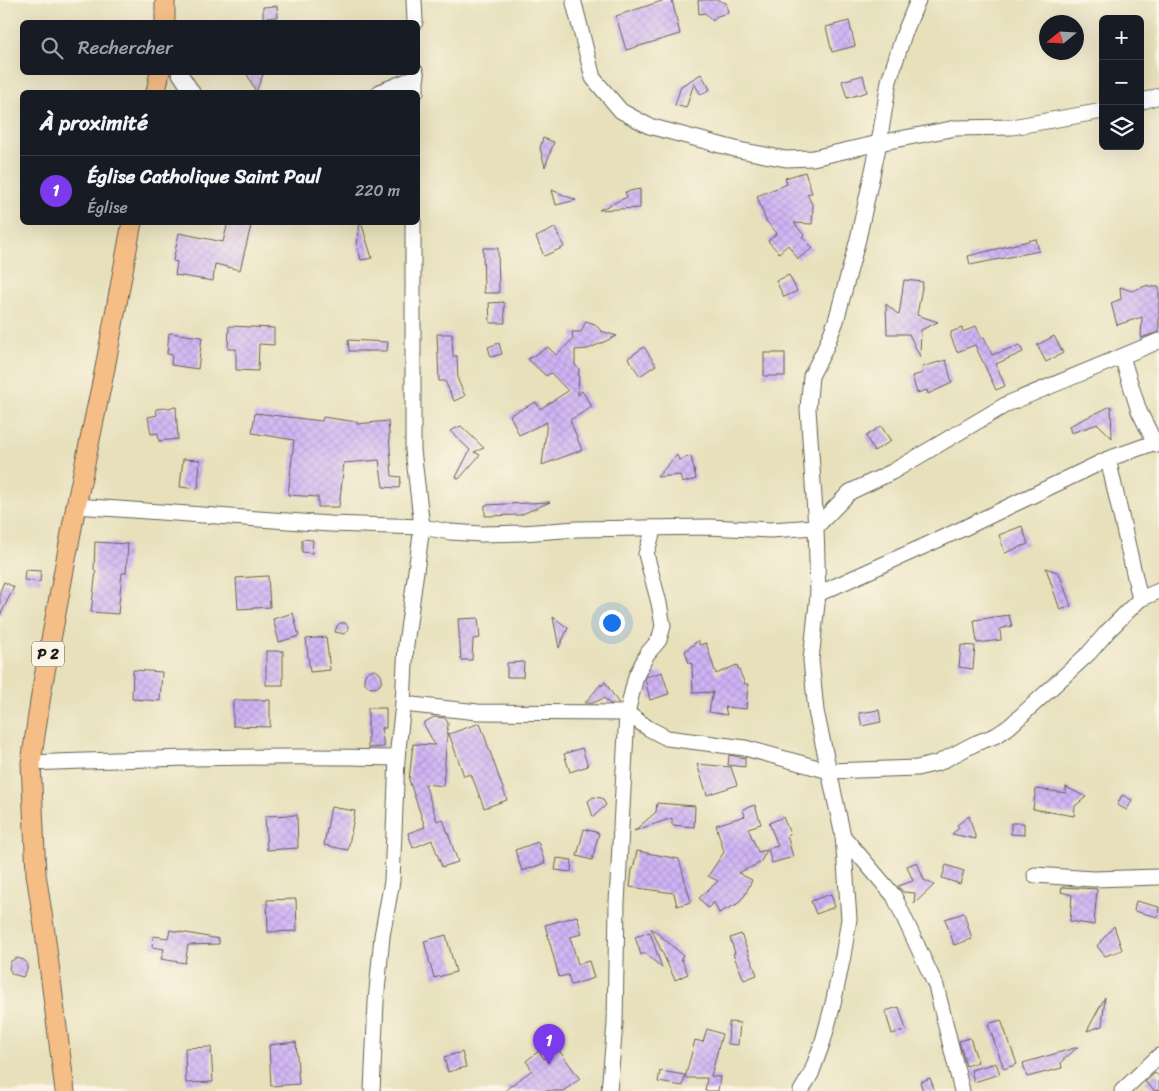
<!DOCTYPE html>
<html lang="fr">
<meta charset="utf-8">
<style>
:root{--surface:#171b24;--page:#242831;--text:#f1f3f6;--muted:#9ea1a6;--line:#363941;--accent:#7c3aed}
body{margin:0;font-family:Sriracha,sans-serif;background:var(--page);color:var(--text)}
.controls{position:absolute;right:15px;top:15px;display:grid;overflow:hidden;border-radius:8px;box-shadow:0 5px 20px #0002}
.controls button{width:45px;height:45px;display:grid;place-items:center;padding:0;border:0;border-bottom:1px solid var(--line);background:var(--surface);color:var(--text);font:25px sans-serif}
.compass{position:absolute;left:1039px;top:15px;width:45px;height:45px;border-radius:50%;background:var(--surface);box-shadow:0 5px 20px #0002;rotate:252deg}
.you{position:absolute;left:611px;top:622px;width:18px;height:18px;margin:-12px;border:4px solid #fff;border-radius:50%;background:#1a73e8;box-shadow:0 0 0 8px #1a73e833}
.badge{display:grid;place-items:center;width:32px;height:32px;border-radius:50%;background:var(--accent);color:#fff;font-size:16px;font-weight:700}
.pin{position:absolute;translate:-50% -41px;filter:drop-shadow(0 1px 2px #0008)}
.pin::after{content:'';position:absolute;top:26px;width:18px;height:15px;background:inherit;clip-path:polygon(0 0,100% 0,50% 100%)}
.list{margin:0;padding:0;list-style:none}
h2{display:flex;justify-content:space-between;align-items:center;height:65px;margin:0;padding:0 20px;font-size:21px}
h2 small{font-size:16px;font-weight:400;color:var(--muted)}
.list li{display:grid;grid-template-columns:32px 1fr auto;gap:15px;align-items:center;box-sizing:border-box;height:70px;padding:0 20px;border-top:1px solid var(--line)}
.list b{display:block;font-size:19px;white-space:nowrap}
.list p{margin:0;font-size:16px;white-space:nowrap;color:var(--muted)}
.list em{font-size:16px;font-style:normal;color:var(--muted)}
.icon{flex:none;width:28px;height:28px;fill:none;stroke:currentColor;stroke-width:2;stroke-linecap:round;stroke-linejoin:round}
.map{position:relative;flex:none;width:1159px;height:1091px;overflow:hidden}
.search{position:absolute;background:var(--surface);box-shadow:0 5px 20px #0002;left:20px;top:20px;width:400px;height:55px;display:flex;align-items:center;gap:12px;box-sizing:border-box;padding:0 18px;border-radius:8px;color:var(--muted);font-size:19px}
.panel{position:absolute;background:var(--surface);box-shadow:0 5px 20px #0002;left:20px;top:90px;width:400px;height:135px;border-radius:8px}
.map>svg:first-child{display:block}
.building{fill:url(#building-cross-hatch)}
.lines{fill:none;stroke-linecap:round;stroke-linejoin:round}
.minor-casing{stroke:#636154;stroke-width:17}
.major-casing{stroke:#636154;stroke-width:21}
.minor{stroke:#fff;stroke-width:15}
.major{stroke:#f6be87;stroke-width:19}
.labels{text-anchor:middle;stroke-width:4;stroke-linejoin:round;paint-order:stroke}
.shield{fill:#fcf5e5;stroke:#5f5d58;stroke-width:1}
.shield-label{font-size:15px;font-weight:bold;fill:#1c1c1c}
</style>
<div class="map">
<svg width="1159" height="1091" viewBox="0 0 1159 1091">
<defs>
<pattern id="building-cross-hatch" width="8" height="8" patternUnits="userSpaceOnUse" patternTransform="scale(1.25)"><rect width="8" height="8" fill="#cfb3f5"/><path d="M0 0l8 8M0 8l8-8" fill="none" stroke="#b199d1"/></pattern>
</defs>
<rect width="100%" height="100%" fill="#fcf5e5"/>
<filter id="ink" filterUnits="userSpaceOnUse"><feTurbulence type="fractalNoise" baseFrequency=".02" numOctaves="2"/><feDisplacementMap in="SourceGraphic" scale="10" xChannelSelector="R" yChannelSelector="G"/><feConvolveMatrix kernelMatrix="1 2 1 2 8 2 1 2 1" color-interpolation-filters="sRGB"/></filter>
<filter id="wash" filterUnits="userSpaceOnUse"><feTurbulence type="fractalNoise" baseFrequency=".0096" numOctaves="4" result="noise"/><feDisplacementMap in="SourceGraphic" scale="20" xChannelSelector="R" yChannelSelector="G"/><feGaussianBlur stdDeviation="1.12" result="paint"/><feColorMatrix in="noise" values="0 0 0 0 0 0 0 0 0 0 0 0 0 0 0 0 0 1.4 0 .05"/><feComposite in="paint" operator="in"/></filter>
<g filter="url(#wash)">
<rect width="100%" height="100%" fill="#e7e0bb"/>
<g id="blocks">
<g class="building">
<polygon points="665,0 672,0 680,34 626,50 616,16"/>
<polygon points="698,0 719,0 726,3 728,13 717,16 713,21 705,13 699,14"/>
<polygon points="277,6 278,17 263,18 263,7"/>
<polygon points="849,21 855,46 832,52 826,27"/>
<polygon points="246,72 264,72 256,92"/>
<polygon points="701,74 710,89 701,95 694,83 686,108 675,105 681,86"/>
<polygon points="863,75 867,92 847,98 842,81"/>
<polygon points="543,138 554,142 545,167 540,148"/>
<polygon points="805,172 812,193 807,194 813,206 812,224 794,223 804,235 802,237 813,248 798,259 788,245 779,253 768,241 777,233 766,221 757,196 787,184 785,178"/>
<polygon points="640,189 640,208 599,210 627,197 625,192"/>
<polygon points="552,190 576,200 556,205"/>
<polygon points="228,222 252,222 240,270 215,264 213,281 175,275 177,262 173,261 179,233 223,242"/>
<polygon points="360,222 361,222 372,258 361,260 357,245"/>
<polygon points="555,228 564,247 544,256 536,237"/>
<polygon points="1036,239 1039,251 970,265 968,256"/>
<polygon points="483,248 498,248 499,293 484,293"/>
<polygon points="789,275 797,291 784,297 776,281"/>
<polygon points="904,280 923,282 917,315 938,322 921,330 920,357 909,334 887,334 886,304 899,315"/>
<polygon points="1148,285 1149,287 1159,287 1159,332 1141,338 1142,317 1117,325 1111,303 1121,299 1120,287 1132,291"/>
<polygon points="504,302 505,323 490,323 489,303"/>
<polygon points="586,321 595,324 601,331 617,336 588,349 575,350 575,365 579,369 578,395 582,391 592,407 570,420 582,450 542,465 547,422 519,435 510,415 536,402 540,409 568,391 551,373 546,376 528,359 548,347 556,355 573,339 572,332 581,332"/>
<polygon points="229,326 274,328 274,345 259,344 258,371 236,370 236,349 228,349"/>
<polygon points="976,326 982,338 984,337 992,355 1020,345 1023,352 996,364 1005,386 996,390 975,345 957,352 951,337 951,332 962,328 963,332"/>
<polygon points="169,333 202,337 198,369 171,365 172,355 167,354"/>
<polygon points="437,334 452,334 453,356 457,356 458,380 465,396 454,401 445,381 439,381"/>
<polygon points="1054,336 1063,353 1046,362 1037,345"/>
<polygon points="348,340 388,342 387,351 349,351"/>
<polygon points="499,343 502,354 491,357 488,347"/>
<polygon points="644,347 656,365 640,376 628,358"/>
<rect x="764" y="353" width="21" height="23"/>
<polygon points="946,360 952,383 928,394 927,390 917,393 912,376 923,373 922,367"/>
<polygon points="1111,406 1112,438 1098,424 1071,433 1069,426"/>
<polygon points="176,407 178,439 159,441 158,433 151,434 148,417 157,415 156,409"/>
<polygon points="255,413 322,421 323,417 357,422 357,424 388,421 392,476 401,477 399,488 383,487 379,460 344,463 339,507 318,507 318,497 288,495 294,440 252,433"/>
<polygon points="461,426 484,448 474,452 480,455 459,479 456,477 470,450 450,431"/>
<polygon points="881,426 891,441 874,451 866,436"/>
<polygon points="677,455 679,460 691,456 696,479 682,483 680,475 657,477"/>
<polygon points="183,459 200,460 198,489 180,487"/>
<polygon points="550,502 520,515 485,516 485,505"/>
<polygon points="1022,526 1028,544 1005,553 999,535"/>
<polygon points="302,539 313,540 312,553 302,552"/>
<polygon points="95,542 128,544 126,573 122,573 118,614 91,612 96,571 94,571"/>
<polygon points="1046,568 1059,573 1071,606 1060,610"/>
<polygon points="25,570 41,571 40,582 24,580"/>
<polygon points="268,576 270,607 238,609 236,578"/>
<polygon points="4,582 14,587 0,616 0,591"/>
<polygon points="293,613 299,636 279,642 273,619"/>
<polygon points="1009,615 1012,626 1000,629 1001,640 977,643 974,620"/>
<polygon points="553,617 568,628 559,648"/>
<polygon points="478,618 480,638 473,639 472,660 461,660 458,619"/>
<polygon points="340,623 345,623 348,626 348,631 344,634 335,632 337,626"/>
<polygon points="326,637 330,670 310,672 306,639"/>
<polygon points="699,640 699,645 706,643 716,674 737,665 745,684 748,684 746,709 725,707 727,715 709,712 713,692 693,693 692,664 689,663 685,651"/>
<polygon points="961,645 975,646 973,669 959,667"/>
<rect x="266" y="651" width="17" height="34"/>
<polygon points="524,662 523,677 507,677 507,663"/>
<polygon points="133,670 162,672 160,701 132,699"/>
<circle cx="373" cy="679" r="9"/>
<polygon points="662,672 669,694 650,700 645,679 646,677"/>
<polygon points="605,682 619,704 610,704 604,698 593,703 585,703 601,684 602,686"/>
<polygon points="233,700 270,700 270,727 233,726"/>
<polygon points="368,708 386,708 386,728 381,728 384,747 368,748"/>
<polygon points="879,710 881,722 862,726 859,713"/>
<polygon points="434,717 445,718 448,723 443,786 425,784 437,821 443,819 458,862 442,867 432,840 413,848 408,833 425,827 409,780 413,744 435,745 423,723"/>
<polygon points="480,723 507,800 484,808 471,774 464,776 449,734"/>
<polygon points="582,748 588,766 570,772 564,754"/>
<polygon points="729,755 745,758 745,767 728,765"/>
<polygon points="697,764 731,767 737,785 707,795"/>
<polygon points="1066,787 1086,797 1075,806 1074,816 1033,809 1036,789 1066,793"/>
<polygon points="1122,795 1132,800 1127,810 1117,805"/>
<polygon points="593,797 602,798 606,805 593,817 588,801"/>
<polygon points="657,803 695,806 694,827 672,825 672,818 634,831 656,812"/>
<polygon points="755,805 761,824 748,828 758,852 767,850 760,863 738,873 752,880 745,895 737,904 719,913 714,902 708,908 699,898 718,881 708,876 724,852 716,825 745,816 743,809"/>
<polygon points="331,807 355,811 348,850 324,845"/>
<polygon points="297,815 298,848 267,850 265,816"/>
<polygon points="969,816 976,839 952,834 959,828 957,825"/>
<polygon points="783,817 790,834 787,835 793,857 772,863 768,849 778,846 769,823"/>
<polygon points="1011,823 1024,823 1024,835 1011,834"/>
<polygon points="584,829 599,833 592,860 577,856"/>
<polygon points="538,842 545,863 522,871 515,850"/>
<polygon points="637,851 679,859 691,902 677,906 674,893 630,887 632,869 633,869"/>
<polygon points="557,858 572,860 571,872 555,870"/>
<polygon points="917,862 924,880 934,885 914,904 915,893 903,892 898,886 913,881 907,866"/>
<polygon points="946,865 964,871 960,884 942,878"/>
<polygon points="1062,887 1097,889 1094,925 1070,921 1072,895 1061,892"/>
<polygon points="831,894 835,907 816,914 811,901"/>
<polygon points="296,899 297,931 268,932 267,900"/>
<polygon points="1136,901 1159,907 1158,917 1134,911"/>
<polygon points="964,913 972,939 954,945 945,919"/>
<polygon points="577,916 582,934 570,937 578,964 589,961 594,978 571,985 568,975 559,977 545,925"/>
<polygon points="1114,926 1122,950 1105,956 1097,946"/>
<polygon points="651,928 683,955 681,958 688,974 675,980"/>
<polygon points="170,930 219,939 219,944 188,945 185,963 161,959 164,949 152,947 153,936 168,938"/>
<polygon points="650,932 662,968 645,953 641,955 635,937"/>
<polygon points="741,934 757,975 744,980 733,954 735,953 730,938"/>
<polygon points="446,935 456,972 434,978 424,941"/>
<polygon points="17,958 24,960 27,963 27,970 23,977 12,974 9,968 11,961"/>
<polygon points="1105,997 1102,1026 1087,1031"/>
<polygon points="899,1007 906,1030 892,1034 885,1011"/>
<polygon points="1001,1020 1017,1064 1004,1069 988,1024"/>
<polygon points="729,1022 740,1023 738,1045 728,1044"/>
<polygon points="707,1029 722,1034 711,1076 720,1077 718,1091 705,1091 707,1078 685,1078 695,1040 703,1042"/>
<polygon points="970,1038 978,1062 966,1066 959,1041"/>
<polygon points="296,1042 299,1084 271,1086 269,1045"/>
<polygon points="211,1047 213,1082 186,1083 185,1048"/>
<polygon points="1078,1047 1061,1062 1062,1068 1027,1077 1023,1063"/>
<polygon points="558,1049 580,1079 563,1091 504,1091 532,1070 526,1061 539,1051 544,1059"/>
<polygon points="462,1052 466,1067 448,1072 444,1057"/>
<polygon points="996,1063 1000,1074 974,1082 971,1070"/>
<polygon points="660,1071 685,1075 683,1086 658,1082"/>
<polygon points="1155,1073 1159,1076 1159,1091 1155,1091 1145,1082"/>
<polygon points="930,1078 935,1091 923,1091 920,1082"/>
</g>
</g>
</g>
<g filter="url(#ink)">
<use href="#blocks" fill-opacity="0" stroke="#636154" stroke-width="1"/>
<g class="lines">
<defs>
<g id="minor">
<polyline points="414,0 415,22"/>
<polyline points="918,0 904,34 889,81 879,143 858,239 836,321 824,351 811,376 808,409 816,527 818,594 811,660 816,711 843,836 894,896 936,986 962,1091"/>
<polyline points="574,3 593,78 621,111 649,126 739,150 786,159 813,158 879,143 956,128 1012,127 1103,111"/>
<polyline points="179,72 192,92"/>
<polyline points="380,92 417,77"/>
<polyline points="416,92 416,72"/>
<polyline points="1140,102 1159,96"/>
<polyline points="1122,357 1139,411 1155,443 1159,445"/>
<polyline points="1108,459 1140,599"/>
<polyline points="76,506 330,524 422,527 450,532 481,534 523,533 577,529 709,527 770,530 816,527 850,492 892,472 1007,404 1159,341"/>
<polyline points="818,594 962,529 1108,459 1159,441"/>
<polyline points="403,704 478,712 627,713 648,728 667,738 745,748 829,771 917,768 938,763 974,744 997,735 1010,726 1089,653 1108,631 1140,599 1159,591"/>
<path d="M31,763C153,758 275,755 397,758"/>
<polyline points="1035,875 1093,879 1159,877"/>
<polyline points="372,1091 376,1002 382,936 392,881 397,758 403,704 406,644 422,527 413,450 413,222"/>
<polyline points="609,1091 615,1024 617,903 627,713 636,676 647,654 659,640 663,626 659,603 646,554 654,528"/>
<polyline points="801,1091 811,1074 823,1041 833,1004 843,956 849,919 843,836"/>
<polyline points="1122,1091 1159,1056"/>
</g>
<g id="major">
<polyline points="165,22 165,0"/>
<polyline points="156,92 160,72"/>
<polyline points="65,1091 45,933 36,874 31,763 42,688 76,506 105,368 132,222"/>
</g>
</defs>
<use href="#minor" class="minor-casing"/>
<use href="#major" class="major-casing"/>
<use href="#minor" class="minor"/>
<use href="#major" class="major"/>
</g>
</g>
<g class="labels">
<rect class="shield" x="32" y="641.5" width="32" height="25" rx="4"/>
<g class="shield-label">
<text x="48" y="659">P 2</text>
</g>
</g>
</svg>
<div class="controls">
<button>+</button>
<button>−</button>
<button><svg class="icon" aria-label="layers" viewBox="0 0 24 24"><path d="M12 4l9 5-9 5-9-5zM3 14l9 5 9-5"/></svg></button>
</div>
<svg class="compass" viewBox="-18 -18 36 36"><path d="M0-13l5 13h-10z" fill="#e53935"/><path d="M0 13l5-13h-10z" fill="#9ea1a6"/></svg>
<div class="you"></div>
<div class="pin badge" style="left:549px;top:1065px">1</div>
<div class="search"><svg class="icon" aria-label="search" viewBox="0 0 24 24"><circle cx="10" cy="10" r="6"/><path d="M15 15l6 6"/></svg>Rechercher</div>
<section class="panel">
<h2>À proximité<small></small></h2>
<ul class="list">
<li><span class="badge">1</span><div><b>Église Catholique Saint Paul</b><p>Église</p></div><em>220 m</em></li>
</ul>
</section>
</div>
